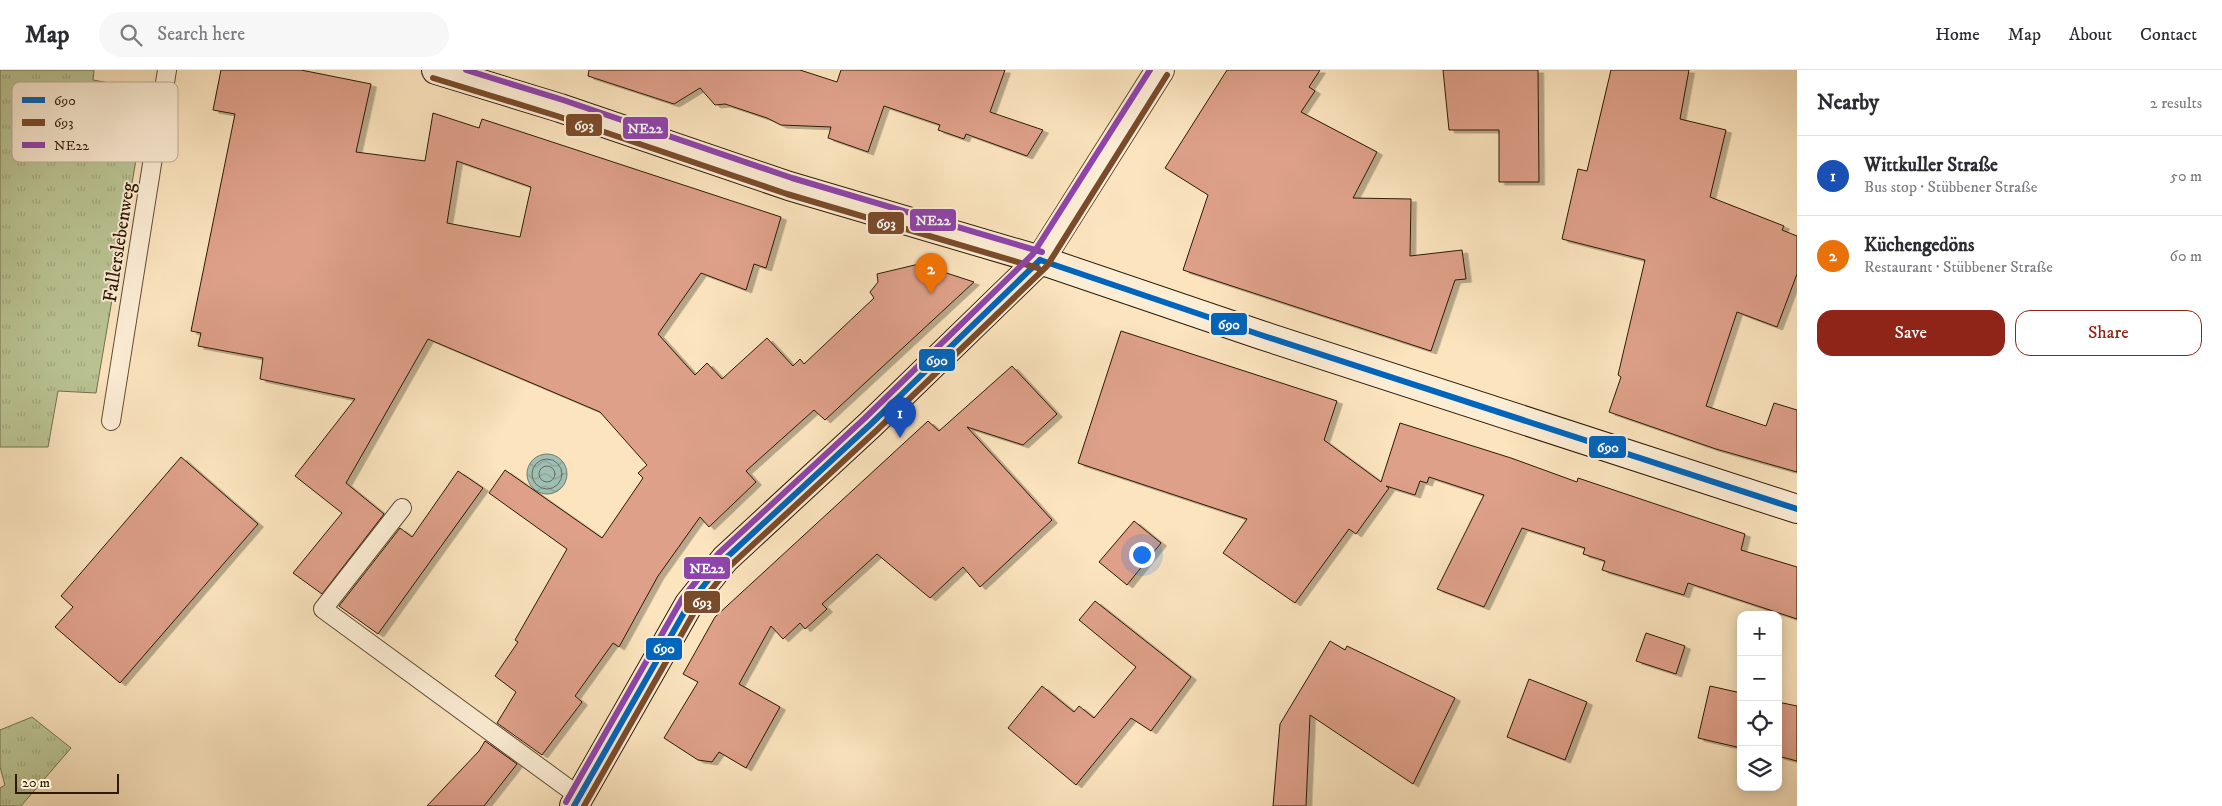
<!DOCTYPE html>
<meta charset="utf-8">
<style>
:root{--surface:#fff;--page:#f7f7f7;--text:#2b2b33;--muted:#7c7c81;--line:#e1e1e2;--accent:#8f2418}
body{margin:0;font-family:"IM FELL DW Pica",serif;background:var(--page);color:var(--text)}
.controls{position:absolute;right:15px;bottom:15px;display:grid;overflow:hidden;border-radius:10px;box-shadow:0 2px 12px #0003}
.controls button{width:45px;height:45px;display:grid;place-items:center;padding:0;border:0;border-bottom:1px solid var(--line);background:var(--surface);color:var(--text);font:25px sans-serif}
.scale{position:absolute;left:15px;bottom:12px;width:104px;box-sizing:border-box;padding-left:5px;border:2px solid #2e1a03;border-top:0;font-size:14px;line-height:18px;white-space:nowrap;color:#2e1a03;-webkit-text-stroke:4px #fcedd5;paint-order:stroke}
.you{position:absolute;left:1141px;top:484px;width:18px;height:18px;margin:-12px;border:4px solid #fff;border-radius:50%;background:#1a73e8;box-shadow:0 0 0 8px #1a73e833}
.badge{display:grid;place-items:center;width:32px;height:32px;border-radius:50%;background:var(--accent);color:#fff;font-size:16px;font-weight:700}
.pin{position:absolute;translate:-50% -41px;filter:drop-shadow(0 1px 2px #0008)}
.pin::after{content:'';position:absolute;top:26px;width:18px;height:15px;background:inherit;clip-path:polygon(0 0,100% 0,50% 100%)}
.list{margin:0;padding:0;list-style:none}
h2{display:flex;justify-content:space-between;align-items:center;height:65px;margin:0;padding:0 20px;font-size:21px}
h2 small{font-size:16px;font-weight:400;color:var(--muted)}
.list li{display:grid;grid-template-columns:32px 1fr auto;gap:15px;align-items:center;box-sizing:border-box;height:80px;padding:0 20px;border-top:1px solid var(--line)}
.list b{display:block;font-size:19px;white-space:nowrap}
.list p{margin:0;font-size:16px;white-space:nowrap;color:var(--muted)}
.list em{font-size:16px;font-style:normal;color:var(--muted)}
.actions{display:flex;gap:10px;padding:15px 20px}
.actions a{flex:1;padding:11px 0;border:1px solid var(--accent);border-radius:15px;text-align:center;font-size:18px;color:var(--accent)}
.actions .main{background:var(--accent);color:#fff}
.icon{flex:none;width:28px;height:28px;fill:none;stroke:currentColor;stroke-width:2;stroke-linecap:round;stroke-linejoin:round}
.map{position:relative;flex:none;width:1797px;height:736px;overflow:hidden}
header{display:flex;align-items:center;gap:30px;box-sizing:border-box;height:70px;padding:0 25px;background:var(--surface);border-bottom:1px solid var(--line)}
header strong{font-size:24px}
nav{display:flex;gap:28px;margin-inline-start:auto;font-size:18px}
.search{width:350px;height:45px;background:var(--page);display:flex;align-items:center;gap:12px;box-sizing:border-box;padding:0 18px;border-radius:28px;color:var(--muted);font-size:19px}
main{display:flex}
aside{flex:1;background:var(--surface)}
.map>svg:first-child{display:block}
.grass{fill:url(#grass-tufts);stroke:#74704c}
.water{fill:url(#water-waves);stroke:#727c6d}
.lines{fill:none;stroke-linecap:round;stroke-linejoin:round}
.shore{stroke:#666c5c;stroke-width:1}
.building{fill:#dea089;stroke:#2e1a03;fill-rule:evenodd;filter:url(#shadow)}
.lane-casing{stroke:#614c32;stroke-width:20}
.street-casing{stroke:#614c32;stroke-width:30}
.secondary-casing{stroke:#2e1a03;stroke-width:30}
.lane{stroke:#fcedd5;stroke-width:18}
.street{stroke:#fcedd5;stroke-width:28}
.secondary{stroke:#fcedd5;stroke-width:28}
.bus-1-casing{stroke:#fcedd5;stroke-width:10}
.bus-2-casing{stroke:#fcedd5;stroke-width:10}
.bus-3-casing{stroke:#fcedd5;stroke-width:10}
.bus-1{stroke:#0065bd;stroke-width:6}
.bus-2{stroke:#7a4b2a;stroke-width:6}
.bus-3{stroke:#8e44ad;stroke-width:6}
.labels{text-anchor:middle;stroke-width:4;stroke-linejoin:round;paint-order:stroke}
.street-label{font-size:19px;fill:#2e1a03;stroke:#fcedd5}
.key{fill:#fcedd5;stroke:#beae96;stroke-width:1}
.key-label{font-size:14px;fill:#2e1a03}
.line-badge{stroke:#fcedd5;stroke-width:2}
.badge-label{font-size:14px;text-anchor:middle;font-weight:bold;fill:#fff}
</style>
<header>
<strong>Map</strong>
<div class="search"><svg class="icon" aria-label="search" viewBox="0 0 24 24"><circle cx="10" cy="10" r="6"/><path d="M15 15l6 6"/></svg>Search here</div>
<nav><a>Home</a><a>Map</a><a>About</a><a>Contact</a></nav>
</header>
<main>
<div class="map">
<svg width="1797" height="736" viewBox="0 0 1797 736">
<defs>
<pattern id="grass-tufts" width="24" height="20" patternUnits="userSpaceOnUse" patternTransform="scale(1.25)"><rect width="24" height="20" fill="#bbc594"/><path d="M3 7l-1-3M5 7V3M7 7l1-3M15 17l-1-3M17 17v-4M19 17l1-3" fill="none" stroke="#a1a97e"/></pattern>
<pattern id="water-waves" width="16" height="10" patternUnits="userSpaceOnUse" patternTransform="scale(1.25)"><rect width="16" height="10" fill="#9fbeb4"/><path d="M0 5q4-4 8 0t8 0" fill="none" stroke="#89a399"/></pattern>
<filter id="shadow"><feDropShadow dx="5.5" dy="3" stdDeviation="0" flood-color="#0004"/></filter>
</defs>
<rect width="100%" height="100%" fill="#fbe4be"/>
<filter id="stains"><feTurbulence type="fractalNoise" baseFrequency=".004" numOctaves="4"/><feColorMatrix values="0 0 0 0 .2 0 0 0 0 .09 0 0 0 0 .02 0 0 0 .5 -.17"/></filter>
<radialGradient id="worn" r=".72"><stop offset=".6" stop-color="#630" stop-opacity="0"/><stop offset="1" stop-color="#630" stop-opacity=".3"/></radialGradient>
<g class="grass">
<polygon points="0,0 94,0 93,10 148,20 96,323 58,321 48,377 0,377"/>
<polygon points="32,647 71,678 21,736 0,736 0,718 5,715 0,697 0,660"/>
</g>
<circle class="water" cx="547" cy="404" r="20"/>
<g class="lines">
<g class="shore">
<circle cx="547" cy="404" r="15"/>
<circle cx="547" cy="404" r="8"/>
</g>
</g>
<g class="building">
<path d="M221,0H301L371,14L356,82L425,91L433,43L479,58L482,49L781,147L766,198L754,194L746,220L701,203L658,264L695,305L707,293L722,309L767,268L793,296L800,289L804,294L874,228L870,222L878,212L877,204L919,194L974,212L825,350L814,340L746,401L756,412L709,457L700,447L658,506L619,577L613,573L575,626L582,632L542,685L497,653L516,622L495,606L518,572L515,570L567,479L489,423L505,400L602,468L643,408L638,403L647,395L600,342L428,269L346,413L384,444L322,524L293,503L342,443L295,406L355,329L260,309L263,288L198,276L201,263L191,261L235,44L213,40ZM457,91L531,117L520,167L447,153Z"/>
<polygon points="589,0 800,0 837,12 841,0 1005,0 990,42 1043,60 1027,86 966,64 964,69 938,60 940,55 884,36 868,82 828,68 831,57 781,55 767,48 725,34 715,35 700,18 674,34 588,6"/>
<polygon points="1227,0 1320,0 1309,17 1315,21 1301,42 1377,82 1353,128 1411,129 1410,186 1462,180 1466,209 1455,210 1431,281 1183,200 1208,125 1165,98"/>
<polygon points="1443,0 1538,0 1539,112 1499,112 1499,60 1449,60"/>
<polygon points="1611,0 1689,0 1680,49 1726,60 1710,127 1784,156 1782,160 1797,166 1797,204 1777,257 1737,242 1706,336 1766,356 1774,333 1797,340 1797,402 1716,379 1609,342 1621,307 1618,305 1645,190 1562,169 1578,99 1587,101"/>
<polygon points="1121,261 1337,331 1324,370 1381,412 1400,353 1511,388 1577,412 1578,408 1745,464 1741,480 1797,497 1797,549 1688,513 1684,525 1602,500 1605,491 1583,484 1585,478 1522,458 1484,537 1437,519 1484,425 1429,407 1427,413 1420,411 1415,425 1386,416 1389,418 1356,464 1349,459 1295,533 1223,483 1247,449 1078,393"/>
<polygon points="1012,296 1057,344 1023,375 967,357 1052,450 980,517 963,497 930,528 877,484 822,534 827,539 805,559 800,553 783,569 771,556 739,614 780,637 746,698 719,682 712,692 698,690 664,668 698,612 683,604 715,547 928,351 939,361"/>
<polygon points="181,387 258,454 120,613 55,557 73,537 61,526"/>
<polygon points="458,401 483,418 378,564 339,536 400,458 412,467"/>
<polygon points="1134,451 1161,473 1127,515 1099,492"/>
<polygon points="1095,531 1191,607 1151,661 1131,648 1076,715 1008,658 1042,616 1074,642 1079,636 1094,648 1136,597 1079,550"/>
<polygon points="1646,563 1685,576 1676,604 1636,591"/>
<polygon points="1330,571 1345,580 1347,576 1455,628 1413,714 1310,645 1306,736 1273,736 1280,654"/>
<polygon points="1529,609 1587,632 1565,690 1507,667"/>
<polygon points="1710,616 1741,623 1741,678 1698,668"/>
<polygon points="1778,632 1797,636 1797,691 1778,686"/>
<polygon points="485,671 517,694 484,736 427,736 479,681"/>
</g>
<g class="lines">
<defs>
<g id="lane">
<polyline points="111,351 167,0"/>
<polyline points="402,438 323,539 580,727"/>
</g>
<polyline id="street" points="1040,190 1160,0"/>
<g id="secondary">
<polyline points="436,0 560,38 789,116 1040,190 1261,265 1797,439"/>
<polyline points="574,736 689,534 725,489 871,354 1040,190"/>
</g>
</defs>
<use href="#lane" class="lane-casing"/>
<use href="#street" class="street-casing"/>
<use href="#secondary" class="secondary-casing"/>
<use href="#lane" class="lane"/>
<use href="#street" class="street"/>
<use href="#secondary" class="secondary"/>
<defs>
<g id="bus-1">
<polyline points="1040,190 1261,265 1797,439"/>
<polyline points="574,736 689,534 725,489 871,354 1040,190"/>
</g>
<g id="bus-2">
<polyline points="433,8 557,46 787,124 1038,198"/>
<polyline points="584,736 696,539 731,495 877,360 1047,196 1167,5"/>
</g>
<g id="bus-3">
<polyline points="466,0 563,30 792,108 1042,182"/>
<polyline points="566,732 682,529 719,483 865,348 1033,184 1150,0"/>
</g>
</defs>
<use href="#bus-1" class="bus-1-casing"/>
<use href="#bus-2" class="bus-2-casing"/>
<use href="#bus-3" class="bus-3-casing"/>
<use href="#bus-1" class="bus-1"/>
<use href="#bus-2" class="bus-2"/>
<use href="#bus-3" class="bus-3"/>
</g>
<g class="labels">
<g class="street-label">
<text transform="translate(118 172) rotate(-81)" y="7">Fallerslebenweg</text>
</g>
</g>
<rect x="12" y="12" width="166" height="80" rx="8" class="key"/>
<rect x="22" y="27" width="23" height="6" fill="#0065bd"/>
<rect x="22" y="49" width="23" height="7" fill="#7a4b2a"/>
<rect x="22" y="72" width="23" height="6" fill="#8e44ad"/>
<g class="key-label">
<text x="54" y="35">690</text>
<text x="54" y="57">693</text>
<text x="54" y="80">NE22</text>
</g>
<g class="line-badge">
<rect x="565" y="43" width="38" height="24" rx="5" fill="#7a4b2a"/>
<rect x="622" y="46" width="47" height="24" rx="5" fill="#8e44ad"/>
<rect x="909" y="138" width="48" height="24" rx="5" fill="#8e44ad"/>
<rect x="867" y="141" width="38" height="24" rx="5" fill="#7a4b2a"/>
<rect x="1210" y="242" width="38" height="24" rx="5" fill="#0065bd"/>
<rect x="918" y="278" width="38" height="24" rx="5" fill="#0065bd"/>
<rect x="1588" y="365" width="39" height="24" rx="5" fill="#0065bd"/>
<rect x="683" y="486" width="48" height="24" rx="5" fill="#8e44ad"/>
<rect x="683" y="520" width="38" height="24" rx="5" fill="#7a4b2a"/>
<rect x="645" y="567" width="38" height="24" rx="5" fill="#0065bd"/>
</g>
<g class="badge-label">
<text x="584" y="60">693</text>
<text x="645" y="63">NE22</text>
<text x="933" y="155">NE22</text>
<text x="886" y="158">693</text>
<text x="1229" y="259">690</text>
<text x="937" y="295">690</text>
<text x="1608" y="382">690</text>
<text x="707" y="503">NE22</text>
<text x="702" y="537">693</text>
<text x="664" y="583">690</text>
</g>
<rect width="100%" height="100%" filter="url(#stains)"/>
<rect width="100%" height="100%" fill="url(#worn)"/>
</svg>
<div class="controls">
<button>+</button>
<button>−</button>
<button><svg class="icon" aria-label="locate" viewBox="0 0 24 24"><circle cx="12" cy="12" r="6"/><path d="M12 2v4M12 18v4M2 12h4M18 12h4"/></svg></button>
<button><svg class="icon" aria-label="layers" viewBox="0 0 24 24"><path d="M12 4l9 5-9 5-9-5zM3 14l9 5 9-5"/></svg></button>
</div>
<div class="scale">20 m</div>
<div class="you"></div>
<div class="pin badge" style="left:900px;top:368px;background:#1a4fb4">1</div>
<div class="pin badge" style="left:931px;top:224px;background:#e8710a">2</div>
</div>
<aside>
<h2>Nearby<small>2 results</small></h2>
<ul class="list">
<li><span class="badge" style="background:#1a4fb4">1</span><div><b>Wittkuller Straße</b><p>Bus stop · Stübbener Straße</p></div><em>50 m</em></li>
<li><span class="badge" style="background:#e8710a">2</span><div><b>Küchengedöns</b><p>Restaurant · Stübbener Straße</p></div><em>60 m</em></li>
</ul>
<div class="actions"><a class="main">Save</a><a>Share</a></div>
</aside>
</main>
